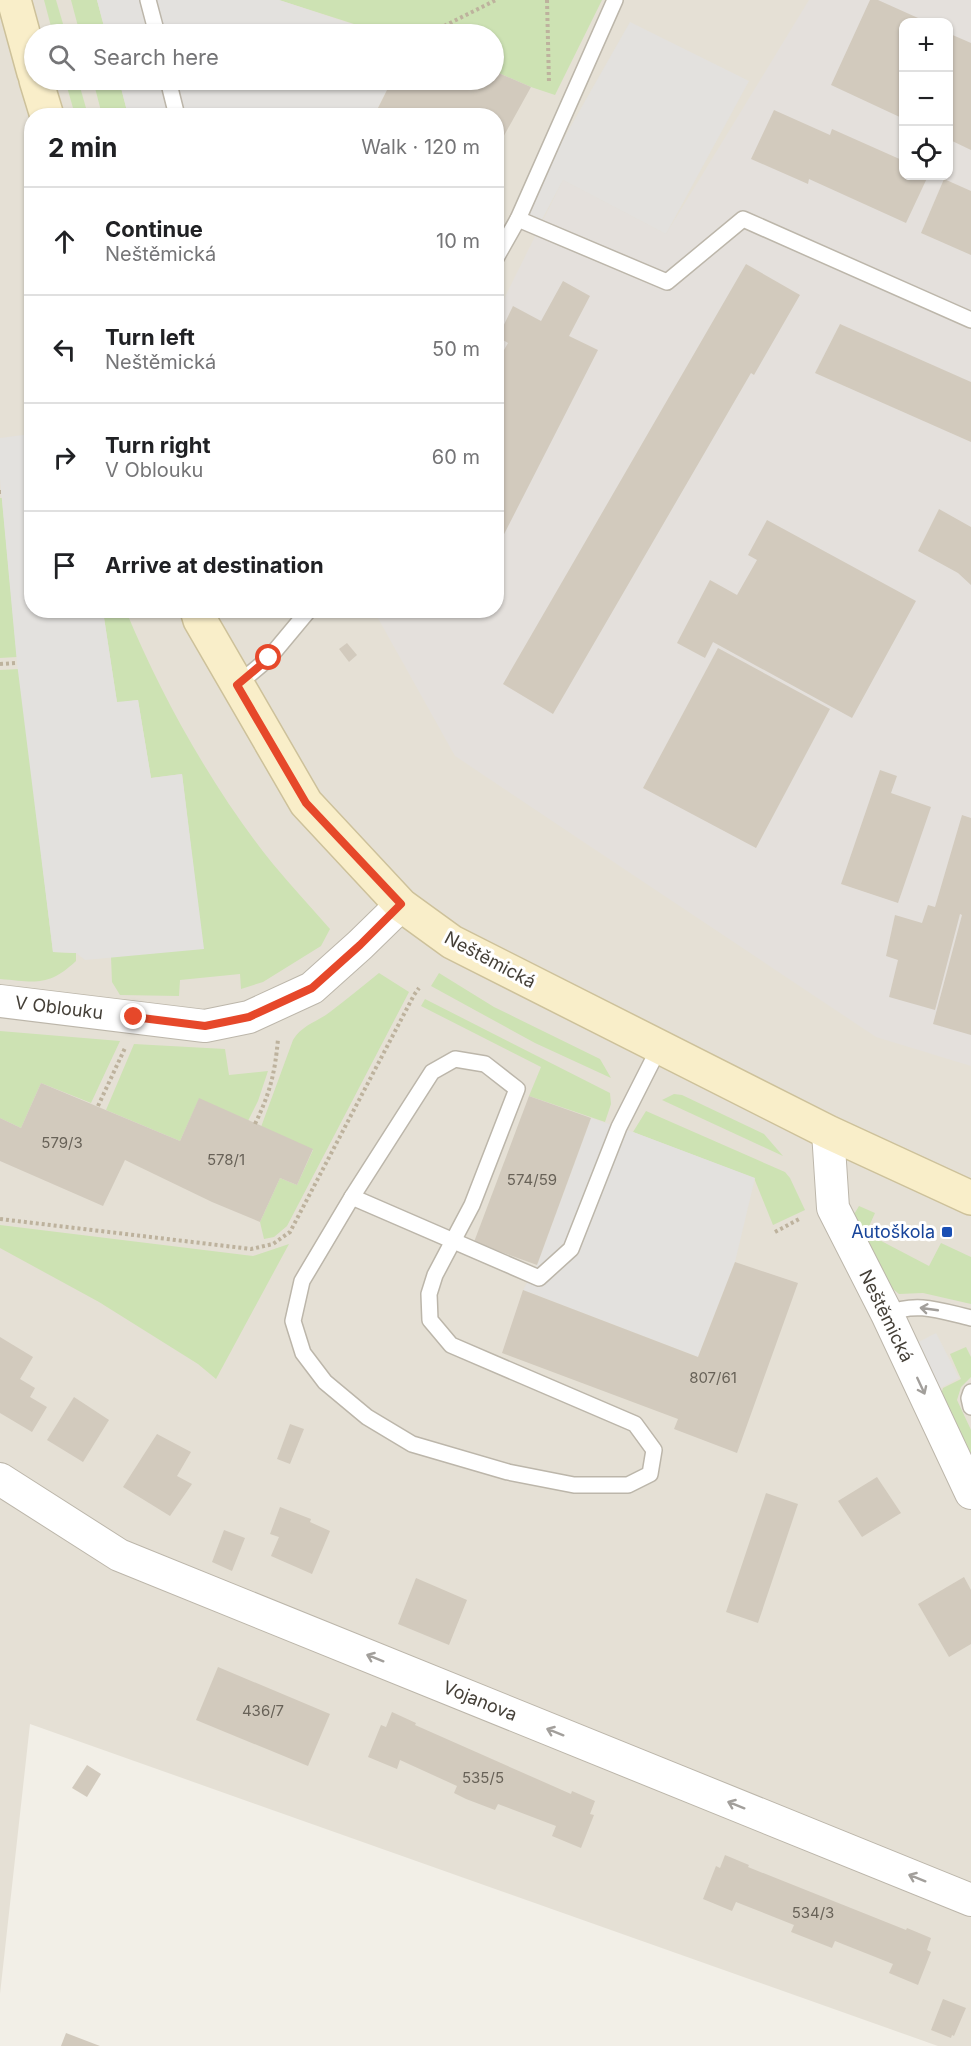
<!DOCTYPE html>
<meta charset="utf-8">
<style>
:root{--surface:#fff;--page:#f6f6f6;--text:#202124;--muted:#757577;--line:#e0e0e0}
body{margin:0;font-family:Inter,sans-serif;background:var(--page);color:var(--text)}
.controls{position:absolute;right:18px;top:18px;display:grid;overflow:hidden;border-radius:12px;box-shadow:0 2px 4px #0004}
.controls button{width:54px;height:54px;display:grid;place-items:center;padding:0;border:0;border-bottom:2px solid var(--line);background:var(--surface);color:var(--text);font:30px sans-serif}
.stop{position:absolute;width:18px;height:18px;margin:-14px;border:4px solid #e6482a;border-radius:50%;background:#fff}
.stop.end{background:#e6482a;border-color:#fff;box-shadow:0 2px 6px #0008}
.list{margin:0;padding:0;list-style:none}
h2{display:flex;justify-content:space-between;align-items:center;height:78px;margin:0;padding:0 24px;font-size:26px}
h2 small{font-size:20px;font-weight:400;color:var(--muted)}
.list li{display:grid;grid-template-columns:39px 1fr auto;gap:18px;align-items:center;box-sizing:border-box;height:108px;padding:0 24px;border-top:2px solid var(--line)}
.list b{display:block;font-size:22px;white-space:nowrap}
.list p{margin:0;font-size:20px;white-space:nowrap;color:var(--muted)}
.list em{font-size:20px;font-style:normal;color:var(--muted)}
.icon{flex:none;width:33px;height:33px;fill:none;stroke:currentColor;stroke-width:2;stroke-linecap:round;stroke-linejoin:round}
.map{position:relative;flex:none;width:971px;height:2046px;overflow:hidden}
.search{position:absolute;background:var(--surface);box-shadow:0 2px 4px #0004;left:24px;top:24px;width:480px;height:66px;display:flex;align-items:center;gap:15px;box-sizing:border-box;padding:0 21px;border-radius:33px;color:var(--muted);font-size:22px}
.panel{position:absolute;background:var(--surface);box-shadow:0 2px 4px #0004;left:24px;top:108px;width:480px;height:510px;border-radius:24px}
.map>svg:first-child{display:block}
.residential{fill:#e5e0d5;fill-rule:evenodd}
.industrial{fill:#e4e0dc;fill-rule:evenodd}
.green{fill:#cde2b3}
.parking{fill:#e3e1de}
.building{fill:#d2cabd}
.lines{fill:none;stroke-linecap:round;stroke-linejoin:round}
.lane-casing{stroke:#bcb6aa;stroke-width:18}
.street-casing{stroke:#bcb6aa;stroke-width:34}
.secondary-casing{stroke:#cdc19a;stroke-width:36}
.path{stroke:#bdb29d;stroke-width:4;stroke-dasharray:3 3;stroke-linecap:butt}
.lane{stroke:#fff;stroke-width:15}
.street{stroke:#fff;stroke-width:32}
.secondary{stroke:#f9eec9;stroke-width:33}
.oneway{stroke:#a29f9b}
.route{stroke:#e6482a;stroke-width:8}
.transit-dot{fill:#1a4fb4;stroke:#fff;stroke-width:2}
.labels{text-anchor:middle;stroke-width:6;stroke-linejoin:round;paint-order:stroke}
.number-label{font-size:15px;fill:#686258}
.street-label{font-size:18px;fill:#443f37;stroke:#fff}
.transit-label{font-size:18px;fill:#164399;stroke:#fff;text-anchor:end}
</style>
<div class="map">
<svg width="971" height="2046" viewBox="0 0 971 2046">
<rect width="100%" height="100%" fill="#f2efe7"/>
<path class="residential" d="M0,0H971V2046H938L30,1724L0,1994ZM904,22H948V176H904ZM34,34H494V80H34ZM32,116H496V610H32Z"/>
<path class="industrial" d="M809,0H971V1066L876,1037L455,756L374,611L496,610L497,313L563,180L666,234ZM904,22H948V176H904Z"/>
<g class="green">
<polygon points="44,0 56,0 66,34 53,34"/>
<polygon points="71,0 97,0 106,34 80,34"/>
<polygon points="279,0 602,0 555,95 531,87 494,71 494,34 379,34 379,32"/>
<polygon points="65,80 78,80 88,115 75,115"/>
<polygon points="93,80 119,80 128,115 102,115"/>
<polygon points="0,498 2,498 17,657 0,658"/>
<path d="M103,611H126C161,696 214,791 273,864C291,886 311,907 330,929L321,946L263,982L241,989L240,974L180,980L179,996L120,995L112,982L111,957L203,948L182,774L151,778L138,700L117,703Z"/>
<path d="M19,669L53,952L76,953V961C48,987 36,982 0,979V670Z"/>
<path d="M379,973L409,992L287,1226L274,1237L264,1239L260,1222L280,1178L297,1185L313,1150L261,1127L293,1040C302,1025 317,1022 330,1012C347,999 363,986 379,973Z"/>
<polygon points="439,973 494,1007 600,1059 611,1078 535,1043 431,986"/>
<polygon points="425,999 610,1093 611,1104 605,1122 529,1096 541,1067 421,1006"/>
<polygon points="0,1031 120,1041 91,1103 41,1083 21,1128 0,1118"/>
<polygon points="134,1044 225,1049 229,1075 268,1071 258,1101 248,1121 199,1099 180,1141 106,1110"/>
<polygon points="674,1094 682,1095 764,1134 783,1156 662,1100"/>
<polygon points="646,1111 785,1172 790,1178 805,1210 773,1225 754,1178 633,1132"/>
<polygon points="859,1206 875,1213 866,1233 929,1266 941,1243 971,1257 971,1304 923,1293 899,1294 887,1284 853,1216"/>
<polygon points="0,1225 253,1256 289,1244 216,1379 198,1364 99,1302 0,1248"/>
<polygon points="966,1347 971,1357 971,1377 961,1387 957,1400 971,1430 971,1455 941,1395 943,1388 961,1379 950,1354"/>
</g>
<g class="parking">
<polygon points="97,0 279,0 379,33 379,34 106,34"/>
<polygon points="630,22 749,81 666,234 563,180 538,227 518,219"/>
<polygon points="119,80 392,80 374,116 128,115"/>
<polygon points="31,434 32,610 103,611 117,702 138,700 151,778 182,774 204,949 85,960 76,953 53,952 17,663 0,479 0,438"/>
<polygon points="591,1118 633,1132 755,1178 735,1262 698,1357 523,1290 537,1265"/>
<polygon points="936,1333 959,1378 935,1391 913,1345"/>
</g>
<g class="building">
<polygon points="870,0 878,0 927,22 904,22 904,119 831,85"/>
<polygon points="948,33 971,43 971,150 948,139"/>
<polygon points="494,71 531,87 496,150 496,116 374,116 392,80 494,80"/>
<polygon points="774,110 830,135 832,129 904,161 904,176 928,176 906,223 809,179 808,184 751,159"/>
<polygon points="944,179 971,191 971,255 921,233"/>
<polygon points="746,264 800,295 754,375 751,373 553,714 503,684"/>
<polygon points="563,281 590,296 569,336 598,350 496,550 496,364 508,343 498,337 513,306 541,321"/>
<polygon points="840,324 971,382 971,442 815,373"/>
<polygon points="939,509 971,527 971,585 958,573 918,551"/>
<polygon points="767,520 916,601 852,718 713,642 705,658 677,643 710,580 737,595 757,560 748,555"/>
<polygon points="347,643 357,655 349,662 339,649"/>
<polygon points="718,648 830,709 756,848 643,788"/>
<polygon points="880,770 897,776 891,793 931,807 898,903 841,884"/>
<polygon points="962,815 971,818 971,1035 933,1024 962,915 960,914 935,1010 889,997 898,960 886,956 895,915 922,923 928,905 935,907"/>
<polygon points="41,1083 180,1141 199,1098 313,1149 297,1185 280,1178 260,1222 212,1202 125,1160 103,1206 0,1161 0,1118 21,1128"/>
<polygon points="529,1096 591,1118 537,1265 474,1242"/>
<polygon points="735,1262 798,1283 737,1453 674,1429 678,1419 502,1353 523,1290 698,1357"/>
<polygon points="0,1337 33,1357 20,1379 35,1388 30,1397 47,1407 32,1432 0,1413"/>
<polygon points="74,1397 109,1420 83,1462 47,1440"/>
<polygon points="290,1424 304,1429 290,1464 277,1459"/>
<polygon points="157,1434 191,1452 177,1476 192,1484 170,1516 123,1487"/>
<polygon points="877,1477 901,1513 862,1537 838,1501"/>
<polygon points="766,1493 798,1504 758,1623 726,1612"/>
<polygon points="280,1507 311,1519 310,1522 330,1531 312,1574 271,1556 279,1537 270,1534"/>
<polygon points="224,1530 245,1538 232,1571 212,1562"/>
<polygon points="964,1577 971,1590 971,1644 949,1657 918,1604"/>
<polygon points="416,1578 467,1600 449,1645 398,1624"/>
<polygon points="218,1667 330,1714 308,1766 196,1720"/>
<polygon points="392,1712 416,1723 415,1725 571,1794 572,1791 595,1801 590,1814 594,1815 581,1848 552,1836 556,1826 498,1804 495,1810 466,1799 454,1793 457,1786 400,1760 397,1769 368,1757 381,1725 386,1727"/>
<polygon points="87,1765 101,1774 87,1797 72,1788"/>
<polygon points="725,1855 749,1865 748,1867 906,1930 907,1928 931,1938 927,1950 931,1952 918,1985 889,1973 893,1964 835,1941 832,1948 791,1932 794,1925 736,1902 732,1911 703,1899 716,1866 720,1868"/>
<polygon points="943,1999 966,2008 954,2036 952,2035 951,2038 931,2030"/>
<polygon points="66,2033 100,2046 61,2046"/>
</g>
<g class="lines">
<defs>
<g id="lane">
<polyline points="148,0 157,34"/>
<polyline points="168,80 177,116"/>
<polyline points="518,219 615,0"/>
<polyline points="496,258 518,219 667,282 743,219 971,320"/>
<polyline points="237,685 269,658 309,610"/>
<polygon points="455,1059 485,1064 517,1089 472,1205 435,1275 429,1294 430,1320 451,1345 635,1424 654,1450 650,1474 628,1485 574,1485 508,1472 412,1444 367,1417 325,1382 303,1353 293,1321 302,1281 352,1197 432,1072"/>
<polyline points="352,1197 539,1278 571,1249 619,1127 659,1048"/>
<path d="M887,1314C917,1301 941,1311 971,1318"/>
<polyline points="971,1392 969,1398 971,1407"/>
</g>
<g id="street">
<polyline points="0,1001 205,1026 249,1017 312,988 360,945 401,905"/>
<polyline points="828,1132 833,1208 887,1314 971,1493"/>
<polyline points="0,1479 119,1555 971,1900"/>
</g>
<g id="secondary">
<polyline points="14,0 34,73"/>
<polyline points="36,80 47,116"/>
<polyline points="197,610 200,620 306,803 401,905 452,942 828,1132 971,1198"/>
</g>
</defs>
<use href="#lane" class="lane-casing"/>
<use href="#street" class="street-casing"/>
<use href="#secondary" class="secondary-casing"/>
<g class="path">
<polyline points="547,0 549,83"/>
<polyline points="428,34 496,0"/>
<polyline points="0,492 1,492"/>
<polyline points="0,664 17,663"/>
<polyline points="98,1106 125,1048"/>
<path d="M255,1124C270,1093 275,1073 278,1039"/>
<polyline points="0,1219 251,1249 273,1244 290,1232 414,995 419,988"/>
<polyline points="775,1232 801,1218"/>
</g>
<use href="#lane" class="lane"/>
<use href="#street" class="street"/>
<use href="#secondary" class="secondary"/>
</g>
<defs><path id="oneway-shaft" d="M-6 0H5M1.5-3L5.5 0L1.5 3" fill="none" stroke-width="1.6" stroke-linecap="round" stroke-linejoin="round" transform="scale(1.5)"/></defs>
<g class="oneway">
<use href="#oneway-shaft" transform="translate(929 1309) rotate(-172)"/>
<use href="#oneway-shaft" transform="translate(921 1386) rotate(65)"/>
<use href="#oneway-shaft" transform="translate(375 1658) rotate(-158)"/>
<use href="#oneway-shaft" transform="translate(555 1732) rotate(-158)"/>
<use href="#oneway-shaft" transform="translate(736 1805) rotate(-158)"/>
<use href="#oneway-shaft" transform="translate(917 1878) rotate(-158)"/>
</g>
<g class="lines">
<polyline class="route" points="134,1017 205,1026 249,1017 312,988 360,945 401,904 306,803 237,685 269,658"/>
</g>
<rect class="transit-dot" x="941" y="1226" width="12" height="12" rx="3"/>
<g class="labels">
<g class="number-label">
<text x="62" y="1148">579/3</text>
<text x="226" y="1165">578/1</text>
<text x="532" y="1185">574/59</text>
<text x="713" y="1383">807/61</text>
<text x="263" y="1716">436/7</text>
<text x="483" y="1783">535/5</text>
<text x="813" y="1918">534/3</text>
</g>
<g class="street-label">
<text transform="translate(490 960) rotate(28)" y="6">Neštěmická</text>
<text transform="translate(59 1008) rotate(7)" y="6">V Oblouku</text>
<text transform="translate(886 1316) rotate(64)" y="6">Neštěmická</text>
<text transform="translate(480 1701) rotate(22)" y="6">Vojanova</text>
</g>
<g class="transit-label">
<text x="935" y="1238">Autoškola</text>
</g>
</g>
</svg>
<div class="controls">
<button>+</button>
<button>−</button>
<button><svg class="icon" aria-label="locate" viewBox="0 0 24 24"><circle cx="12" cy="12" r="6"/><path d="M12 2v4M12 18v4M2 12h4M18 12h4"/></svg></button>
</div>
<div class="stop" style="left:269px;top:658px"></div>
<div class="stop end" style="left:134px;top:1017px"></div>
<div class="search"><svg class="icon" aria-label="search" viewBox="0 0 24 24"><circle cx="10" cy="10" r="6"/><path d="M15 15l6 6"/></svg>Search here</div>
<section class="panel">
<h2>2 min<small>Walk · 120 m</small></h2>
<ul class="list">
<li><svg class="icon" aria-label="ahead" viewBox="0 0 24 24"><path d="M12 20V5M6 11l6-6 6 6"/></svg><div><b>Continue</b><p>Neštěmická</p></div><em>10 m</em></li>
<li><svg class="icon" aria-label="left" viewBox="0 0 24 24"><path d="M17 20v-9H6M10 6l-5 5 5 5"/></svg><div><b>Turn left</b><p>Neštěmická</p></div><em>50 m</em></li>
<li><svg class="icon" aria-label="right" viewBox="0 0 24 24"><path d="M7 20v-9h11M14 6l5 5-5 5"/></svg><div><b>Turn right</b><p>V Oblouku</p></div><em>60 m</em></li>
<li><svg class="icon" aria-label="arrive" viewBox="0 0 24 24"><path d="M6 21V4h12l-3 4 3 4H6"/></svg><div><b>Arrive at destination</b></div></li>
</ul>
</section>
</div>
